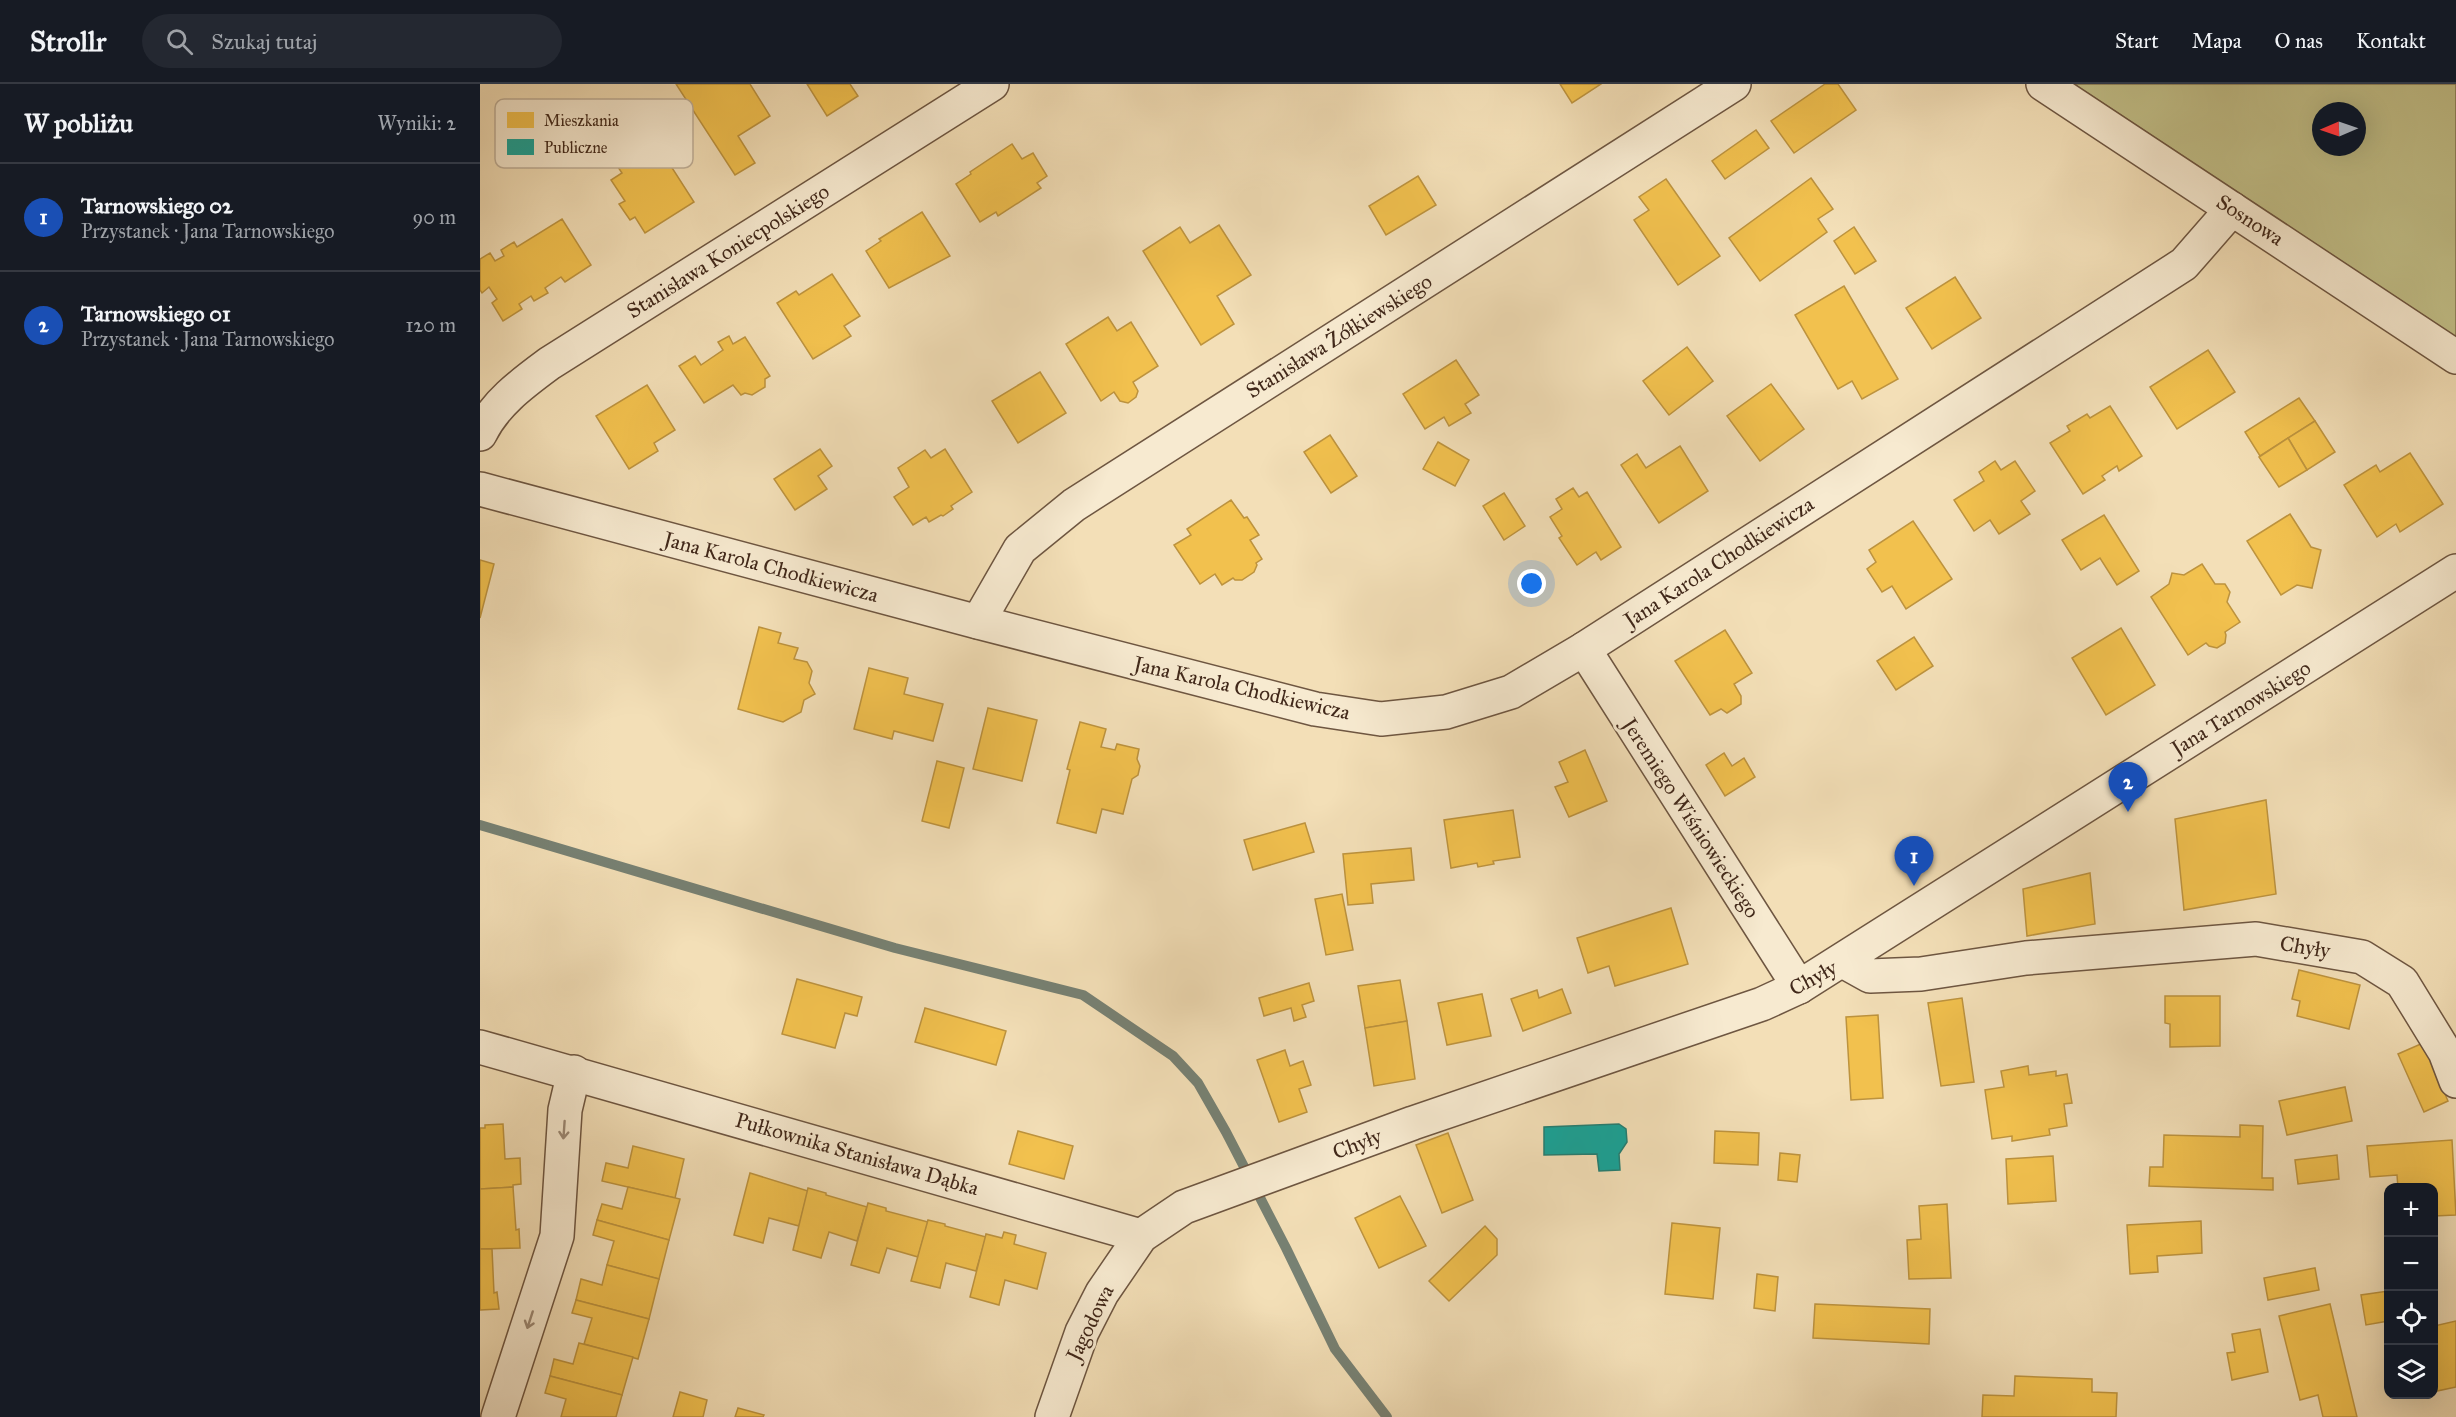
<!DOCTYPE html>
<html lang="pl">
<meta charset="utf-8">
<style>
:root{--surface:#171b24;--page:#242831;--text:#f1f3f6;--muted:#9ea1a6;--line:#363941;--accent:#7c3aed}
body{margin:0;font-family:"IM FELL Great Primer",serif;background:var(--page);color:var(--text)}
.controls{position:absolute;right:18px;bottom:18px;display:grid;overflow:hidden;border-radius:12px;box-shadow:0 6px 24px #0002}
.controls button{width:54px;height:54px;display:grid;place-items:center;padding:0;border:0;border-bottom:2px solid var(--line);background:var(--surface);color:var(--text);font:30px sans-serif}
.compass{position:absolute;left:1832px;top:18px;width:54px;height:54px;border-radius:50%;background:var(--surface);box-shadow:0 6px 24px #0002;rotate:268deg}
.you{position:absolute;left:1052px;top:500px;width:21px;height:21px;margin:-15px;border:4px solid #fff;border-radius:50%;background:#1a73e8;box-shadow:0 0 0 9px #1a73e833}
.badge{display:grid;place-items:center;width:39px;height:39px;border-radius:50%;background:var(--accent);color:#fff;font-size:20px;font-weight:700}
.pin{position:absolute;translate:-50% -50px;filter:drop-shadow(0 2px 3px #0008)}
.pin::after{content:'';position:absolute;top:32px;width:21px;height:18px;background:inherit;clip-path:polygon(0 0,100% 0,50% 100%)}
.list{margin:0;padding:0;list-style:none}
h2{display:flex;justify-content:space-between;align-items:center;height:78px;margin:0;padding:0 24px;font-size:26px}
h2 small{font-size:20px;font-weight:400;color:var(--muted)}
.list li{display:grid;grid-template-columns:39px 1fr auto;gap:18px;align-items:center;box-sizing:border-box;height:108px;padding:0 24px;border-top:2px solid var(--line)}
.list b{display:block;font-size:22px;white-space:nowrap}
.list p{margin:0;font-size:20px;white-space:nowrap;color:var(--muted)}
.list em{font-size:20px;font-style:normal;color:var(--muted)}
.icon{flex:none;width:33px;height:33px;fill:none;stroke:currentColor;stroke-width:2;stroke-linecap:round;stroke-linejoin:round}
.map{position:relative;flex:none;width:1976px;height:1333px;overflow:hidden}
header{display:flex;align-items:center;gap:36px;box-sizing:border-box;height:84px;padding:0 30px;background:var(--surface);border-bottom:2px solid var(--line)}
header strong{font-size:28px}
nav{display:flex;gap:33px;margin-inline-start:auto;font-size:21px}
.search{width:420px;height:54px;background:var(--page);display:flex;align-items:center;gap:15px;box-sizing:border-box;padding:0 21px;border-radius:33px;color:var(--muted);font-size:22px}
main{display:flex}
aside{flex:1;background:var(--surface)}
.map>svg:first-child{display:block}
.green{fill:#c2c089;stroke:#827452;stroke-width:1.5;fill-rule:evenodd}
.homes{fill:#f2c14e;stroke:#bd933e;stroke-width:1.5}
.public{fill:#17a398;stroke:#247e72;stroke-width:1.5}
.lines{fill:none;stroke-linecap:round;stroke-linejoin:round}
.stream{stroke:#778173;stroke-width:10}
.minor-casing{stroke:#6e5641;stroke-width:36}
.minor{stroke:#f7ead0;stroke-width:33}
.oneway{stroke:#9c8975}
.labels{text-anchor:middle;stroke-width:6;stroke-linejoin:round;paint-order:stroke}
.street-label{font-size:21px;fill:#41281a;stroke:#f7ead0}
.key{fill:#f7ead0;stroke:#c0b099;stroke-width:1.5}
.key-label{font-size:16px;fill:#41281a}
</style>
<header>
<strong>Strollr</strong>
<div class="search"><svg class="icon" aria-label="search" viewBox="0 0 24 24"><circle cx="10" cy="10" r="6"/><path d="M15 15l6 6"/></svg>Szukaj tutaj</div>
<nav><a>Start</a><a>Mapa</a><a>O nas</a><a>Kontakt</a></nav>
</header>
<main>
<aside>
<h2>W pobliżu<small>Wyniki: 2</small></h2>
<ul class="list">
<li><span class="badge" style="background:#1a4fb4">1</span><div><b>Tarnowskiego 02</b><p>Przystanek · Jana Tarnowskiego</p></div><em>90 m</em></li>
<li><span class="badge" style="background:#1a4fb4">2</span><div><b>Tarnowskiego 01</b><p>Przystanek · Jana Tarnowskiego</p></div><em>120 m</em></li>
</ul>
</aside>
<div class="map">
<svg width="1976" height="1333" viewBox="0 0 1976 1333">
<rect width="100%" height="100%" fill="#f3dfb7"/>
<filter id="stains"><feTurbulence type="fractalNoise" baseFrequency=".00333" numOctaves="4"/><feColorMatrix values="0 0 0 0 .2 0 0 0 0 .09 0 0 0 0 .02 0 0 0 .5 -.17"/></filter>
<radialGradient id="worn" r=".72"><stop offset=".6" stop-color="#630" stop-opacity="0"/><stop offset="1" stop-color="#630" stop-opacity=".3"/></radialGradient>
<path class="green" d="M1594,0H1976V253ZM1841,27H1877V63H1841Z"/>
<g class="homes">
<polygon points="196,0 270,0 290,32 258,52 275,79 255,91"/>
<polygon points="327,0 370,0 378,12 347,32"/>
<polygon points="1080,0 1121,0 1092,19"/>
<polygon points="1345,0 1358,0 1376,26 1314,69 1291,37"/>
<polygon points="1276,46 1289,64 1245,95 1232,77"/>
<polygon points="160,56 169,71 180,65 214,118 165,149 155,133 150,136 139,120 145,117 131,96 142,89 132,74"/>
<polygon points="532,60 542,75 553,69 567,92 557,99 561,104 518,132 516,128 500,138 476,100 491,90 490,88"/>
<polygon points="938,92 956,121 906,151 889,122"/>
<polygon points="1331,94 1353,125 1338,135 1347,148 1280,197 1249,154"/>
<polygon points="1186,95 1240,172 1198,201 1154,136 1169,126 1159,113"/>
<polygon points="442,128 470,172 409,204 386,167 401,157 399,155"/>
<polygon points="82,135 111,181 85,198 81,193 65,204 68,209 54,217 51,212 39,220 42,225 23,237 12,219 17,215 9,203 2,209 0,206 0,175 10,169 15,177 24,172 21,166 34,158 37,163"/>
<polygon points="739,141 771,191 737,212 754,240 721,261 663,167 700,143 710,159"/>
<polygon points="1374,143 1396,177 1375,190 1354,157"/>
<polygon points="352,190 380,232 364,242 371,252 333,275 297,219 316,207 319,211"/>
<polygon points="1475,193 1501,234 1452,265 1426,224"/>
<polygon points="1364,202 1418,295 1382,315 1372,297 1358,305 1315,231"/>
<polygon points="628,233 637,247 651,238 678,282 653,298 658,307 656,313 648,319 640,317 634,308 621,317 586,260"/>
<polygon points="249,252 253,260 265,253 290,292 285,295 285,303 272,311 265,309 261,311 253,301 224,319 199,282 215,272 221,281 243,266 238,258"/>
<polygon points="1207,263 1233,297 1189,331 1163,297"/>
<polygon points="1728,266 1755,308 1697,345 1670,303"/>
<polygon points="976,276 999,311 985,320 991,329 969,342 964,333 945,345 923,310"/>
<polygon points="560,288 586,329 538,359 512,317"/>
<polygon points="1291,300 1324,345 1280,377 1247,332"/>
<polygon points="167,301 195,346 174,359 178,367 149,385 116,332"/>
<polygon points="1819,314 1835,337 1780,372 1765,348"/>
<polygon points="1630,322 1662,372 1639,387 1637,382 1622,392 1625,396 1603,410 1570,359 1590,347 1587,342 1607,330 1610,334"/>
<polygon points="1835,337 1855,368 1827,386 1808,354"/>
<polygon points="850,351 877,392 851,409 824,368"/>
<polygon points="1808,354 1827,386 1799,403 1779,373"/>
<polygon points="958,358 989,376 975,402 943,385"/>
<polygon points="1200,362 1228,407 1179,439 1141,381 1157,370 1166,384"/>
<polygon points="340,365 352,382 338,392 347,405 315,426 294,395"/>
<polygon points="465,365 492,408 471,422 473,425 463,432 461,431 449,438 446,433 433,441 414,413 429,403 418,384 445,366 451,374"/>
<polygon points="1930,369 1963,420 1920,448 1916,440 1897,453 1864,401 1896,381 1900,388"/>
<polygon points="1515,377 1521,386 1535,377 1555,407 1541,417 1550,430 1519,450 1510,436 1494,447 1474,416 1504,397 1499,388"/>
<polygon points="1093,404 1099,413 1107,408 1141,463 1121,476 1116,468 1097,481 1079,454 1082,452 1070,433 1082,425 1076,415"/>
<polygon points="1024,409 1045,442 1024,456 1003,422"/>
<polygon points="751,416 764,434 767,433 779,451 770,456 782,475 776,479 777,481 774,488 762,496 755,496 753,494 742,501 735,490 720,500 694,461 711,451 707,445"/>
<polygon points="1810,430 1831,463 1841,466 1832,504 1817,501 1801,511 1767,457"/>
<polygon points="1624,431 1659,487 1637,501 1620,474 1601,486 1582,456"/>
<polygon points="1433,437 1472,495 1426,525 1412,502 1402,508 1387,485 1396,478 1389,466"/>
<polygon points="0,476 14,480 0,534"/>
<polygon points="1722,480 1735,500 1745,500 1750,508 1747,518 1760,538 1745,548 1746,551 1745,559 1737,564 1729,562 1726,559 1708,571 1671,513 1689,500 1692,489 1704,491"/>
<polygon points="279,543 301,549 298,559 318,564 314,575 327,578 332,587 329,599 335,610 324,616 321,628 303,638 258,625"/>
<polygon points="1641,544 1675,601 1626,631 1592,574"/>
<polygon points="1245,546 1272,589 1254,600 1261,612 1261,620 1247,629 1241,625 1230,631 1195,577"/>
<polygon points="1434,553 1453,582 1416,606 1397,577"/>
<polygon points="389,584 428,594 424,610 463,620 453,657 414,647 412,655 374,645"/>
<polygon points="508,624 557,636 542,697 493,685"/>
<polygon points="600,638 626,645 621,663 635,666 637,660 659,665 657,675 660,682 658,691 652,695 643,730 622,725 616,749 577,739 590,686 587,685"/>
<polygon points="1105,666 1127,717 1089,733 1075,703 1088,698 1079,678"/>
<polygon points="1244,669 1252,682 1264,674 1275,693 1245,712 1226,681"/>
<polygon points="457,677 484,684 469,744 442,737"/>
<polygon points="1786,716 1796,810 1704,826 1695,735"/>
<polygon points="1033,726 1040,773 1013,777 1014,780 998,783 997,779 971,784 964,736"/>
<polygon points="825,739 834,768 773,786 764,756"/>
<polygon points="931,764 934,796 891,800 893,819 868,821 863,770"/>
<polygon points="1610,789 1615,840 1547,852 1543,805"/>
<polygon points="862,810 873,866 846,871 835,815"/>
<polygon points="1191,824 1208,880 1135,902 1129,882 1108,889 1097,854"/>
<polygon points="1819,886 1880,901 1869,945 1817,932 1820,917 1812,915"/>
<polygon points="317,895 382,913 377,932 365,929 355,964 302,950"/>
<polygon points="920,896 927,937 885,944 878,902"/>
<polygon points="829,899 834,917 822,921 826,933 814,937 811,924 784,932 779,914"/>
<polygon points="1082,905 1091,929 1043,947 1031,915 1057,906 1059,914"/>
<polygon points="1002,910 1011,952 967,961 958,919"/>
<polygon points="1685,912 1740,912 1740,962 1690,963 1690,940 1685,939"/>
<polygon points="1482,914 1494,998 1461,1002 1448,919"/>
<polygon points="445,924 526,947 516,981 435,958"/>
<polygon points="1398,931 1403,1014 1371,1016 1366,933"/>
<polygon points="927,937 935,995 894,1002 885,944"/>
<polygon points="1943,959 1968,1017 1944,1028 1918,970"/>
<polygon points="805,966 810,982 823,977 831,1001 819,1005 827,1028 799,1038 777,976"/>
<polygon points="1548,982 1549,991 1576,987 1576,992 1587,990 1592,1019 1584,1020 1587,1042 1569,1045 1570,1051 1532,1057 1532,1052 1512,1055 1505,1006 1524,1003 1521,987"/>
<polygon points="1865,1003 1872,1037 1807,1051 1799,1017"/>
<polygon points="23,1040 25,1075 40,1074 41,1100 33,1101 33,1103 0,1105 0,1044 5,1044 5,1041"/>
<polygon points="1760,1041 1783,1042 1782,1094 1793,1094 1793,1106 1669,1102 1670,1083 1683,1083 1684,1051 1760,1053"/>
<polygon points="538,1047 593,1062 584,1095 529,1080"/>
<polygon points="1235,1047 1279,1049 1278,1081 1234,1079"/>
<polygon points="968,1049 993,1116 962,1129 936,1061"/>
<polygon points="1972,1056 1976,1131 1954,1132 1954,1104 1918,1104 1917,1091 1890,1093 1887,1062"/>
<polygon points="153,1062 204,1075 195,1114 122,1097 126,1079 148,1084"/>
<polygon points="1300,1069 1320,1071 1317,1098 1298,1096"/>
<polygon points="1857,1071 1859,1095 1818,1100 1815,1076"/>
<polygon points="1573,1072 1576,1117 1528,1120 1526,1075"/>
<polygon points="270,1089 328,1107 319,1142 289,1134 283,1159 254,1151"/>
<polygon points="33,1103 36,1146 39,1145 40,1164 0,1165 0,1105"/>
<polygon points="148,1103 200,1115 189,1156 117,1136 122,1120 142,1125"/>
<polygon points="328,1104 346,1109 346,1111 387,1123 377,1157 349,1148 341,1174 313,1166"/>
<polygon points="920,1112 946,1162 899,1184 875,1134"/>
<polygon points="388,1119 406,1124 406,1127 448,1138 438,1173 407,1164 399,1189 371,1181"/>
<polygon points="1467,1120 1471,1194 1429,1195 1427,1156 1441,1155 1439,1122"/>
<polygon points="117,1136 189,1156 179,1195 127,1181 134,1157 113,1151"/>
<polygon points="448,1136 465,1140 465,1142 506,1153 496,1187 466,1179 460,1204 431,1197"/>
<polygon points="1721,1137 1722,1169 1677,1172 1678,1188 1650,1190 1647,1141"/>
<polygon points="1192,1139 1240,1144 1233,1215 1185,1210"/>
<polygon points="1005,1142 1017,1155 1017,1171 969,1217 949,1197"/>
<polygon points="524,1148 536,1151 534,1160 566,1169 557,1205 525,1196 519,1221 490,1213 506,1150 522,1154"/>
<polygon points="0,1165 12,1165 14,1209 17,1208 19,1225 0,1226"/>
<polygon points="127,1181 179,1195 169,1235 96,1216 101,1195 122,1201"/>
<polygon points="1835,1184 1839,1206 1788,1216 1784,1194"/>
<polygon points="1277,1190 1298,1193 1295,1227 1274,1224"/>
<polygon points="1908,1207 1908,1237 1886,1241 1881,1211"/>
<polygon points="96,1216 169,1235 158,1275 104,1260 112,1234 92,1229"/>
<polygon points="1335,1220 1450,1225 1449,1260 1333,1254"/>
<polygon points="1850,1220 1877,1333 1843,1333 1838,1311 1820,1316 1799,1232"/>
<polygon points="1976,1237 1976,1303 1957,1307 1954,1293 1954,1242"/>
<polygon points="1780,1245 1788,1288 1752,1296 1747,1269 1755,1268 1752,1250"/>
<polygon points="99,1259 153,1273 142,1311 70,1292 74,1275 93,1280"/>
<polygon points="70,1292 142,1311 136,1333 81,1333 86,1315 65,1309"/>
<polygon points="1535,1292 1612,1295 1612,1308 1637,1309 1636,1333 1502,1333 1503,1311 1534,1312"/>
<polygon points="200,1308 227,1316 223,1333 193,1333"/>
<polygon points="258,1324 284,1331 283,1333 255,1333"/>
</g>
<polygon class="public" points="1139,1040 1146,1045 1147,1058 1139,1070 1140,1086 1119,1087 1117,1070 1064,1071 1064,1043"/>
<g class="lines">
<polyline class="stream" points="0,741 415,864 603,911 693,972 718,999 746,1048 806,1164 855,1265 907,1333"/>
<defs>
<g id="minor">
<polyline points="1563,0 1976,273"/>
<path d="M0,350C15,319 43,299 70,279L512,0"/>
<polyline points="0,405 498,538 835,625 901,635 966,628 1031,608 1104,565 1704,180 1752,125"/>
<polyline points="498,538 540,465 594,421 1254,0"/>
<polyline points="1104,565 1319,903"/>
<polyline points="1363,877 1390,892 1441,890 1546,874 1776,855 1882,873 1922,898 1965,968 1976,997"/>
<polyline points="0,963 661,1152"/>
<polyline points="18,1333 77,1152 85,1026 94,988"/>
<polyline points="572,1333 602,1248 622,1209 661,1152 704,1123 933,1039 1282,920 1319,903 1976,487"/>
</g>
</defs>
<use href="#minor" class="minor-casing"/>
<use href="#minor" class="minor"/>
</g>
<defs><path id="oneway-shaft" d="M-6 0H5M1.5-3L5.5 0L1.5 3" fill="none" stroke-width="1.6" stroke-linecap="round" stroke-linejoin="round" transform="scale(1.5)"/></defs>
<g class="oneway">
<use href="#oneway-shaft" transform="translate(84 1046) rotate(94)"/>
<use href="#oneway-shaft" transform="translate(50 1236) rotate(108)"/>
</g>
<g class="labels">
<g class="street-label">
<text transform="translate(1770 136) rotate(33)" y="7">Sosnowa</text>
<text transform="translate(248 167) rotate(-32)" y="7">Stanisława Koniecpolskiego</text>
<text transform="translate(859 252) rotate(-32)" y="7">Stanisława Żółkiewskiego</text>
<text transform="translate(1239 478) rotate(-33)" y="7">Jana Karola Chodkiewicza</text>
<text transform="translate(291 483) rotate(15)" y="7">Jana Karola Chodkiewicza</text>
<text transform="translate(762 604) rotate(13)" y="7">Jana Karola Chodkiewicza</text>
<text transform="translate(1761 624) rotate(-32)" y="7">Jana Tarnowskiego</text>
<text transform="translate(1211 734) rotate(57)" y="7">Jeremiego Wiśniowieckiego</text>
<text transform="translate(1825 863) rotate(9)" y="7">Chyły</text>
<text transform="translate(1333 894) rotate(-29)" y="7">Chyły</text>
<text transform="translate(877 1060) rotate(-21)" y="7">Chyły</text>
<text transform="translate(377 1070) rotate(16)" y="7">Pułkownika Stanisława Dąbka</text>
<text transform="translate(610 1239) rotate(-64)" y="7">Jagodowa</text>
</g>
</g>
<rect x="15" y="15" width="198" height="69" rx="9" class="key"/>
<rect x="27" y="28" width="27" height="16" fill="#f2c14e"/>
<rect x="27" y="55" width="27" height="16" fill="#17a398"/>
<g class="key-label">
<text x="64" y="42">Mieszkania</text>
<text x="64" y="69">Publiczne</text>
</g>
<rect width="100%" height="100%" filter="url(#stains)"/>
<rect width="100%" height="100%" fill="url(#worn)"/>
</svg>
<div class="controls">
<button>+</button>
<button>−</button>
<button><svg class="icon" aria-label="locate" viewBox="0 0 24 24"><circle cx="12" cy="12" r="6"/><path d="M12 2v4M12 18v4M2 12h4M18 12h4"/></svg></button>
<button><svg class="icon" aria-label="layers" viewBox="0 0 24 24"><path d="M12 4l9 5-9 5-9-5zM3 14l9 5 9-5"/></svg></button>
</div>
<svg class="compass" viewBox="-18 -18 36 36"><path d="M0-13l5 13h-10z" fill="#e53935"/><path d="M0 13l5-13h-10z" fill="#9ea1a6"/></svg>
<div class="you"></div>
<div class="pin badge" style="left:1434px;top:802px;background:#1a4fb4">1</div>
<div class="pin badge" style="left:1648px;top:728px;background:#1a4fb4">2</div>
</div>
</main>
